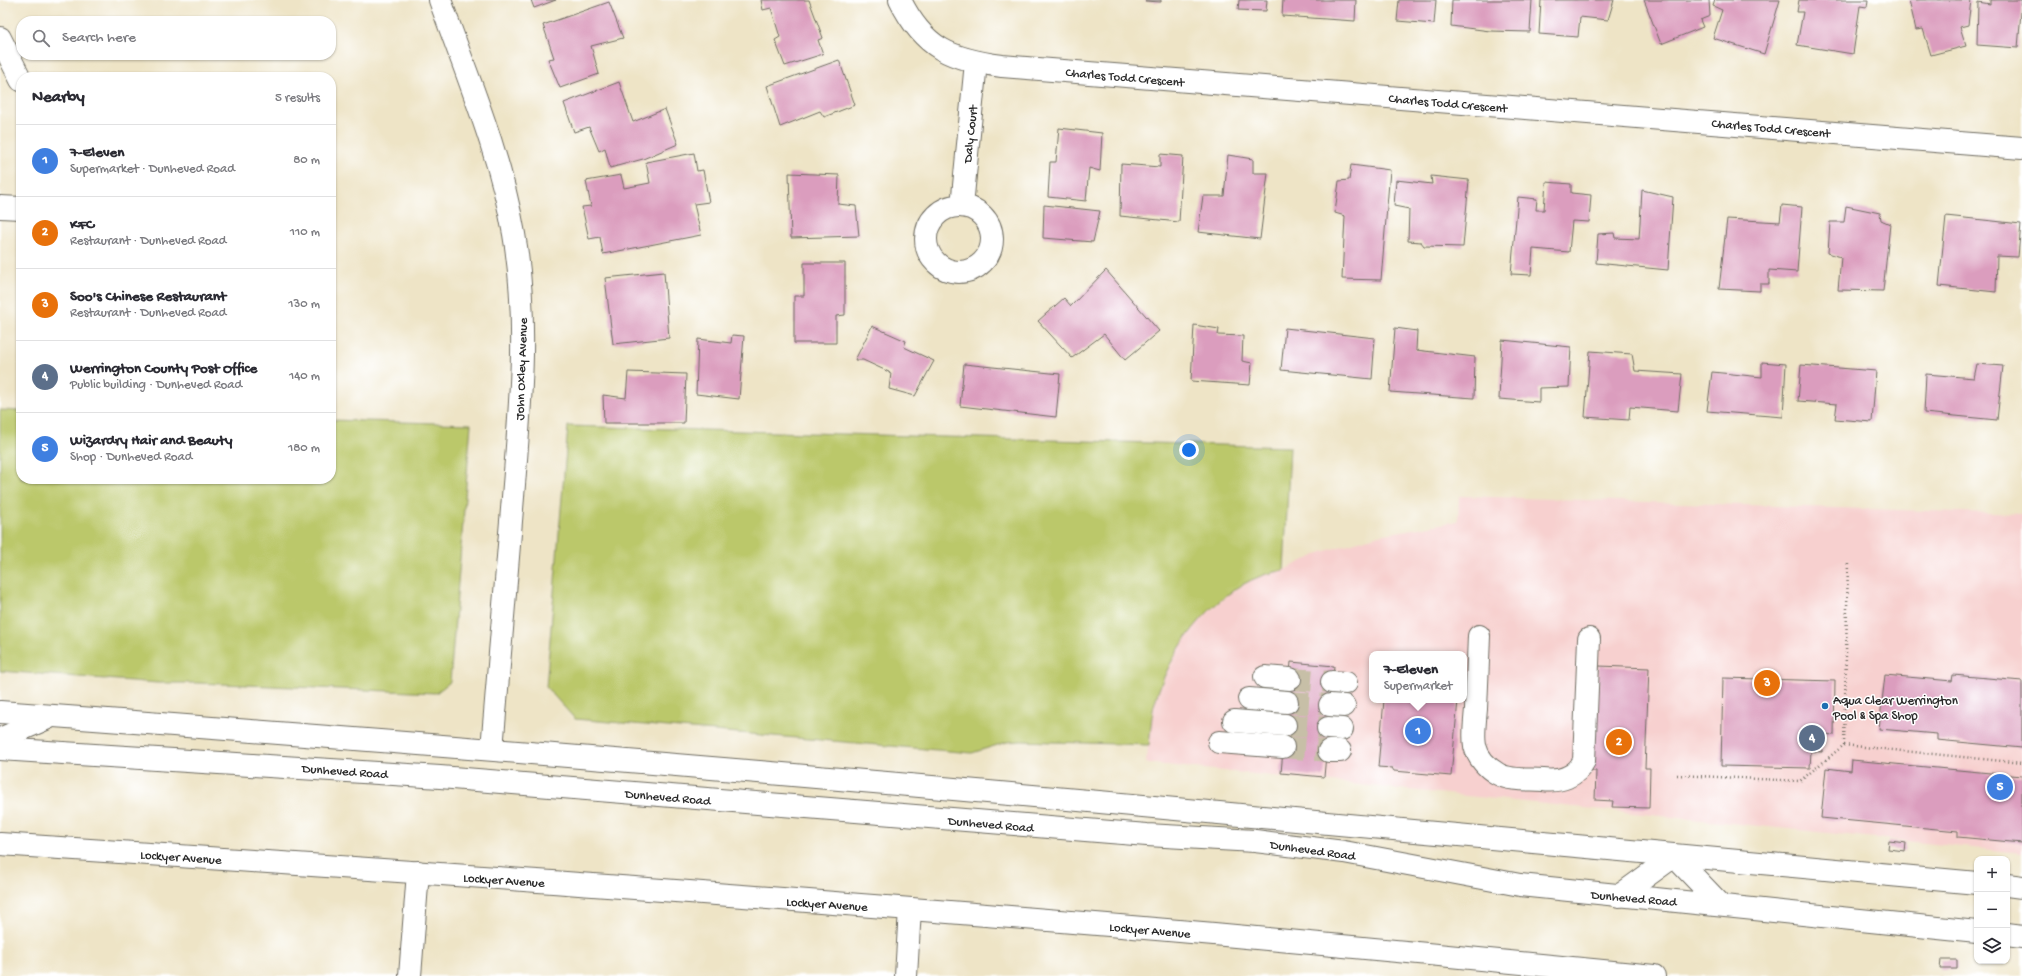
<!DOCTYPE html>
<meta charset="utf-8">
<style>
:root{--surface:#fff;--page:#f7f7f7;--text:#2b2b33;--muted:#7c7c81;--line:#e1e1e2;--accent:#111827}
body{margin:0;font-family:"Gochi Hand",sans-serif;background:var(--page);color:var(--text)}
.controls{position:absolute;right:12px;bottom:12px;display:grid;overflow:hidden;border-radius:8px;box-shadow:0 1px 3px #0004}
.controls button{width:36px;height:36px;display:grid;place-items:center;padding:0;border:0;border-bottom:1px solid var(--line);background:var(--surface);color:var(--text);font:20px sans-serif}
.you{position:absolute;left:1189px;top:450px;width:14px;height:14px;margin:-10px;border:3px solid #fff;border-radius:50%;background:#1a73e8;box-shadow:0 0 0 6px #1a73e833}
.badge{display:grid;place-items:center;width:26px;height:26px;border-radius:50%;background:var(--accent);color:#fff;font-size:13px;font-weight:700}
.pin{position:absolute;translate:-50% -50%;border:2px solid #fff;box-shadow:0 1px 4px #0006}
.popup{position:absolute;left:1369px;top:651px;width:98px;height:52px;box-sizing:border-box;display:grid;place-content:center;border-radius:8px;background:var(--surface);filter:drop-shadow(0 1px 3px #0005);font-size:13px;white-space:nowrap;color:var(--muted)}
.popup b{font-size:15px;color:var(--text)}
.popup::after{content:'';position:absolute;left:50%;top:100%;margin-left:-8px;border:8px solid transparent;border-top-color:var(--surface)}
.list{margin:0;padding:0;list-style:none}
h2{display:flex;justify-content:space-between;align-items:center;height:52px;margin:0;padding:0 16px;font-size:17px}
h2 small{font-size:13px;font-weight:400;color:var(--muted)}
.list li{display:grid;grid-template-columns:26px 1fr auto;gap:12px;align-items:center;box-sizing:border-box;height:72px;padding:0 16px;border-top:1px solid var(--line)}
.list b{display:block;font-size:15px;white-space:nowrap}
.list p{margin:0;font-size:13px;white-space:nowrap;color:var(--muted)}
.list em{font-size:13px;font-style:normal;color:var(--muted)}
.icon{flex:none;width:22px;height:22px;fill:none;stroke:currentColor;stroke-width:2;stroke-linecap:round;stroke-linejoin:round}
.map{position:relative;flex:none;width:2022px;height:976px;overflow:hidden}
.search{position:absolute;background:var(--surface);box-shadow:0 1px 3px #0004;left:16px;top:16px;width:320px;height:44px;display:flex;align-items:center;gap:10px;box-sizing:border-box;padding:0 14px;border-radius:16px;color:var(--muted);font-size:15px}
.panel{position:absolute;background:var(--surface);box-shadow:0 1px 3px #0004;left:16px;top:72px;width:320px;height:412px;border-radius:16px}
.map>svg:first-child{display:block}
.built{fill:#f7d0cf;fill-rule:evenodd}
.green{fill:#bbc86a;stroke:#737a4a}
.building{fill:#db9dbe}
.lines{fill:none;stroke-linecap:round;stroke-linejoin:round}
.minor-tunnel{stroke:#c7bfa7;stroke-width:22;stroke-dasharray:22 11;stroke-linecap:butt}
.minor-casing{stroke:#6f6c61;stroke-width:24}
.major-casing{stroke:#6f6c61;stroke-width:24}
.path{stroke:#6f6c61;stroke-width:2.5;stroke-dasharray:1 3;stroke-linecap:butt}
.minor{stroke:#fff;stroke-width:22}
.major{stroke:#fff;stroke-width:22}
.poi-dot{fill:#1f6fb2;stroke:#fff;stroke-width:1.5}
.labels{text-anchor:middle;stroke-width:3;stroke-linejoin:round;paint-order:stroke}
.street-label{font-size:13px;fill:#2b2b2b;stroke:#fff}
.poi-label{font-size:13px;fill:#2b2b2b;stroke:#fff;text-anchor:start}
</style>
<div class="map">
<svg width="2022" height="976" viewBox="0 0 2022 976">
<rect width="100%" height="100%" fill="#fff"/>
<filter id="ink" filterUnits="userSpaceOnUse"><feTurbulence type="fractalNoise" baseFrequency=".025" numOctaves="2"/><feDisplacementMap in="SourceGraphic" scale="8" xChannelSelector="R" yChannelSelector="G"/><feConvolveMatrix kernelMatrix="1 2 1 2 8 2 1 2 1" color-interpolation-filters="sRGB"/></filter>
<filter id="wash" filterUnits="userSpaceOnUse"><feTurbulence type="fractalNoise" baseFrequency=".012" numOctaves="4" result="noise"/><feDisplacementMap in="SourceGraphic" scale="16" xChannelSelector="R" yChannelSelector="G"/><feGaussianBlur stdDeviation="0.9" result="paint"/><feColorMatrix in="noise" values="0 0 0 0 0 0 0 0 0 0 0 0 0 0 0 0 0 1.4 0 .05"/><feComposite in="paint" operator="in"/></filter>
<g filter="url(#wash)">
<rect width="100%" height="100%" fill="#eee4c6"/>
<path class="built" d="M1459,496L2022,514V853L1146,763L1154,703L1166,674L1181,645L1199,621L1230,593L1260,576L1284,570L1322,552L1379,535L1458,521ZM1372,654H1464V700H1372Z"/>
<g class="green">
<polygon points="0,410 21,411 21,479 331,479 331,420 471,424 450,682 436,693 198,683 158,683 0,671"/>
<path d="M568,426L1290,447L1284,570C1277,572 1268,573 1261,576C1210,595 1169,652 1155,702C1151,715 1151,731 1149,745L1021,741L1007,742L972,753L575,719L546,687Z"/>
</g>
<g id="blocks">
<g class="building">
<polygon points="531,0 556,0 534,8"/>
<polygon points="761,0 809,0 823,38 818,40 823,54 785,66 775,40 780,37 771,8 763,10"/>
<polygon points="1145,0 1161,0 1161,2 1145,1"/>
<polygon points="1239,0 1267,0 1266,11 1238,10"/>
<polygon points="1283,0 1356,0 1355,21 1282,16"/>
<polygon points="1399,0 1436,0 1434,24 1397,21"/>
<polygon points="1452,0 1532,0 1530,32 1490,31 1451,26"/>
<polygon points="1541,0 1614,0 1608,20 1580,17 1578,37 1539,34"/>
<polygon points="1644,0 1709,0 1710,16 1700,20 1703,27 1661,44"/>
<polygon points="1715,0 1780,0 1764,54 1713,38 1722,10 1713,6"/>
<polygon points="1799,0 1868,0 1867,7 1860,6 1853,54 1797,45 1803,12 1797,12"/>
<polygon points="1909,0 1971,0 1968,25 1960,27 1966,46 1931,55 1923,29 1916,30"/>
<polygon points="1990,0 2022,0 2018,48 1977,45 1978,2 1990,4"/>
<polygon points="609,2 623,38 591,46 599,74 560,88 548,59 554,58 543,25"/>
<polygon points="839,60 855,105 824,117 820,111 780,127 767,86"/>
<polygon points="619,82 633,122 665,109 678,144 643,159 610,168 605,148 599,151 589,127 574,132 564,103"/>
<polygon points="1059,128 1102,133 1100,171 1089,168 1086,201 1048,197 1050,162 1056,162"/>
<polygon points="694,153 697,171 703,170 709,202 694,204 701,235 603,254 600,237 589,239 582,207 591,206 586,181 621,175 624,188 650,183 646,162"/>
<polygon points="1160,154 1183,156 1179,222 1120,216 1121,164 1160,167"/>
<polygon points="1228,155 1253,159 1253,173 1268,173 1260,239 1198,232 1203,196 1224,196"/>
<polygon points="1351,165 1390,170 1381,280 1342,279 1345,216 1335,213 1339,181 1349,180"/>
<polygon points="789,173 839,175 838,204 856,206 859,236 791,238"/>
<polygon points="1431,176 1469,180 1463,247 1424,246 1421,242 1408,241 1409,209 1394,206 1396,180 1432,184"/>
<polygon points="1546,182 1571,184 1571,193 1591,195 1589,222 1572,221 1569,252 1533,249 1531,275 1511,274 1518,197 1537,199 1536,210 1544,210"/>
<polygon points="1642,190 1673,197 1668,270 1596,263 1598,234 1614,233 1615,238 1639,239"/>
<polygon points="1044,205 1100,211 1093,242 1043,238"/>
<polygon points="1782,205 1802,207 1797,272 1769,270 1769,284 1760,284 1760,291 1719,289 1727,219 1780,222"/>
<polygon points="1846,206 1880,213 1881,220 1890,224 1883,291 1838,290 1841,257 1828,253 1830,222 1844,222"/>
<polygon points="1946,216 2021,224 2018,257 1997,256 1996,292 1939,286"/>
<polygon points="804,263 845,263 845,315 836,316 836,343 794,343 794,296 804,296"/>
<polygon points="1106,270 1159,331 1125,360 1104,334 1072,358 1038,321 1064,298 1071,306"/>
<polygon points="664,272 669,338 613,344 605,278"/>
<polygon points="1194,325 1219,329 1218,335 1243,336 1242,361 1252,363 1250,385 1191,381"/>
<polygon points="872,326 906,341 904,347 934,361 915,396 889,389 891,373 863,360 855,360"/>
<polygon points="1285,328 1375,338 1372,379 1281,370"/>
<polygon points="1395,328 1417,331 1416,350 1475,357 1474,398 1390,392"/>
<polygon points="732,335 744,336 739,399 696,394 698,339 731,343"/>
<polygon points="1502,340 1571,347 1569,387 1539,388 1539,402 1499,399"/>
<polygon points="1590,351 1632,354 1635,371 1682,374 1678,411 1630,407 1629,420 1585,417"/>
<polygon points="1762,362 1786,364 1783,417 1707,411 1712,372 1762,377"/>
<polygon points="964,364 1060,374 1056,417 960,406"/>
<polygon points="1977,364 2003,366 1997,420 1924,413 1926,374 1974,378"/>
<polygon points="1801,365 1876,371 1872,422 1835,419 1837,404 1798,401"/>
<polygon points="628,372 686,374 684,423 604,423 603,395 626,398"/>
<polygon points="1291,662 1334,666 1324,777 1281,773"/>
<polygon points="1599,666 1649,668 1645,768 1650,768 1649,808 1612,807 1613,801 1595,800 1596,771 1592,771 1593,728 1596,728"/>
<polygon points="1885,675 1952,681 1953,675 2022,681 2022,748 1937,740 1937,734 1879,729"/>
<polygon points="1723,678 1835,681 1834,735 1822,734 1822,752 1811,751 1810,768 1721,766"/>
<polygon points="1384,700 1458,700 1451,776 1394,771 1392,768 1378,767"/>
<polygon points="1852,760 2022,776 2022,843 1958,837 1958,831 1821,818 1826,768 1851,771"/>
<polygon points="1889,841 1906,843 1905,851 1888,849"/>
<polygon points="1941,960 1957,960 1957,969 1940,969"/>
</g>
</g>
</g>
<g filter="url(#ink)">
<use href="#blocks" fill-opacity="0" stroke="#6f6c61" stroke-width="1"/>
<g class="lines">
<g class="minor-tunnel">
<polyline points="1290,679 1332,682"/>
<polyline points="1287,702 1330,705"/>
<polyline points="1285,725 1328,728"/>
<polyline points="1283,747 1329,751"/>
</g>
<defs>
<g id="minor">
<path d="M440,0C467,76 500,153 514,234C529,321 520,409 513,497C506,581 499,665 492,749"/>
<path d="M900,0C924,49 951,59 1002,66L2022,148"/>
<polyline points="0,38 21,80"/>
<circle cx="959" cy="239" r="33"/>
<polyline points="962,206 976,62"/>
<polyline points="0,207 21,208"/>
<path d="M1479,636C1478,660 1477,685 1476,709C1475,721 1473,735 1475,746C1478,758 1487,768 1498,774C1510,781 1529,779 1543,780C1560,782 1576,777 1584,761L1589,639"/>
<polyline points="1265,677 1290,679"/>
<polyline points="1332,682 1346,683"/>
<polyline points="1249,699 1287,702"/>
<polyline points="1330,705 1344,706"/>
<polyline points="1234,721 1285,725"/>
<polyline points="1328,728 1342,729"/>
<polyline points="1219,742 1283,747"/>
<polyline points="1329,751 1340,751"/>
<path d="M0,844C405,871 810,899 1214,934C1361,947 1507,962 1654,976"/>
<polyline points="410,976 418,872"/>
<polyline points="906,976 910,909"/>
</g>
<g id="major">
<path d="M0,712C381,740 762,771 1143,806C1421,831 1699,858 1977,883"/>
<polyline points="0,739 48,718"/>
<polyline points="0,749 440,777 1147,835 1255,841 1344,852 1520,885 1977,932"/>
<polyline points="2007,885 2022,887"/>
<polyline points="1619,896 1674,856 1720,904"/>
<polyline points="2007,935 2022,937"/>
</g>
</defs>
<use href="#minor" class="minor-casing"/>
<use href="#major" class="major-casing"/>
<g class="path">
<polyline points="1844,745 1848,562"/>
<polyline points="1677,775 1800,781 1844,745 2022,763"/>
</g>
<use href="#minor" class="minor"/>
<use href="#major" class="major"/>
</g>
</g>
<circle class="poi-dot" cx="1825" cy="706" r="4"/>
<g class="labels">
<g class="street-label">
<text transform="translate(1125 76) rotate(5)" y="5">Charles Todd Crescent</text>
<text transform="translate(1448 102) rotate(5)" y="5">Charles Todd Crescent</text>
<text transform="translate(1771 127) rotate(5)" y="5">Charles Todd Crescent</text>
<text transform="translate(969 134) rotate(-84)" y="5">Daly Court</text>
<text transform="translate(520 369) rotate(-88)" y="5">John Oxley Avenue</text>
<text transform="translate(345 770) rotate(4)" y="5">Dunheved Road</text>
<text transform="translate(668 796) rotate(5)" y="5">Dunheved Road</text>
<text transform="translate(991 823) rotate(5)" y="5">Dunheved Road</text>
<text transform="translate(1313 849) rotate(8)" y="5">Dunheved Road</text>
<text transform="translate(181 856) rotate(4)" y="5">Lockyer Avenue</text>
<text transform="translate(504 879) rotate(4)" y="5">Lockyer Avenue</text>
<text transform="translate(1634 897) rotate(5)" y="5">Dunheved Road</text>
<text transform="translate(827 903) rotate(4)" y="5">Lockyer Avenue</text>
<text transform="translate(1150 929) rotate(5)" y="5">Lockyer Avenue</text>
</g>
<g class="poi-label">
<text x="1833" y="704">Aqua Clear Werrington<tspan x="1833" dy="15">Pool &amp; Spa Shop</tspan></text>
</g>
</g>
</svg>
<div class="controls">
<button>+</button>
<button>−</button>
<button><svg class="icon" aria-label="layers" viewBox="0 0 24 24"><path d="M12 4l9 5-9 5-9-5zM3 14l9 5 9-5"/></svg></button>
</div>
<div class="you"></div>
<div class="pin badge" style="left:1418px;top:731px;background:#3f7fe0">1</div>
<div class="popup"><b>7-Eleven</b>Supermarket</div>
<div class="pin badge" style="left:1619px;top:742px;background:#e8710a">2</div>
<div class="pin badge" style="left:1767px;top:683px;background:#e8710a">3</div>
<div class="pin badge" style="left:1812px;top:738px;background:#5c6f8a">4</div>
<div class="pin badge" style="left:2000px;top:787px;background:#3f7fe0">5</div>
<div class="search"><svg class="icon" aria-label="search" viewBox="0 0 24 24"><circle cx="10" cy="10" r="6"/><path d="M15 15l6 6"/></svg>Search here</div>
<section class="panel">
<h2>Nearby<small>5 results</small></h2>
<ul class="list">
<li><span class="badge" style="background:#3f7fe0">1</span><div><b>7-Eleven</b><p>Supermarket · Dunheved Road</p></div><em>80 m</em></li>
<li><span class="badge" style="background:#e8710a">2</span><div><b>KFC</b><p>Restaurant · Dunheved Road</p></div><em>110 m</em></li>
<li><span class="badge" style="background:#e8710a">3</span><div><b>Soo's Chinese Restaurant</b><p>Restaurant · Dunheved Road</p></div><em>130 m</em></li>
<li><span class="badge" style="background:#5c6f8a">4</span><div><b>Werrington County Post Office</b><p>Public building · Dunheved Road</p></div><em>140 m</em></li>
<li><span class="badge" style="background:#3f7fe0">5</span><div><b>Wizardry Hair and Beauty</b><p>Shop · Dunheved Road</p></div><em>180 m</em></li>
</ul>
</section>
</div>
